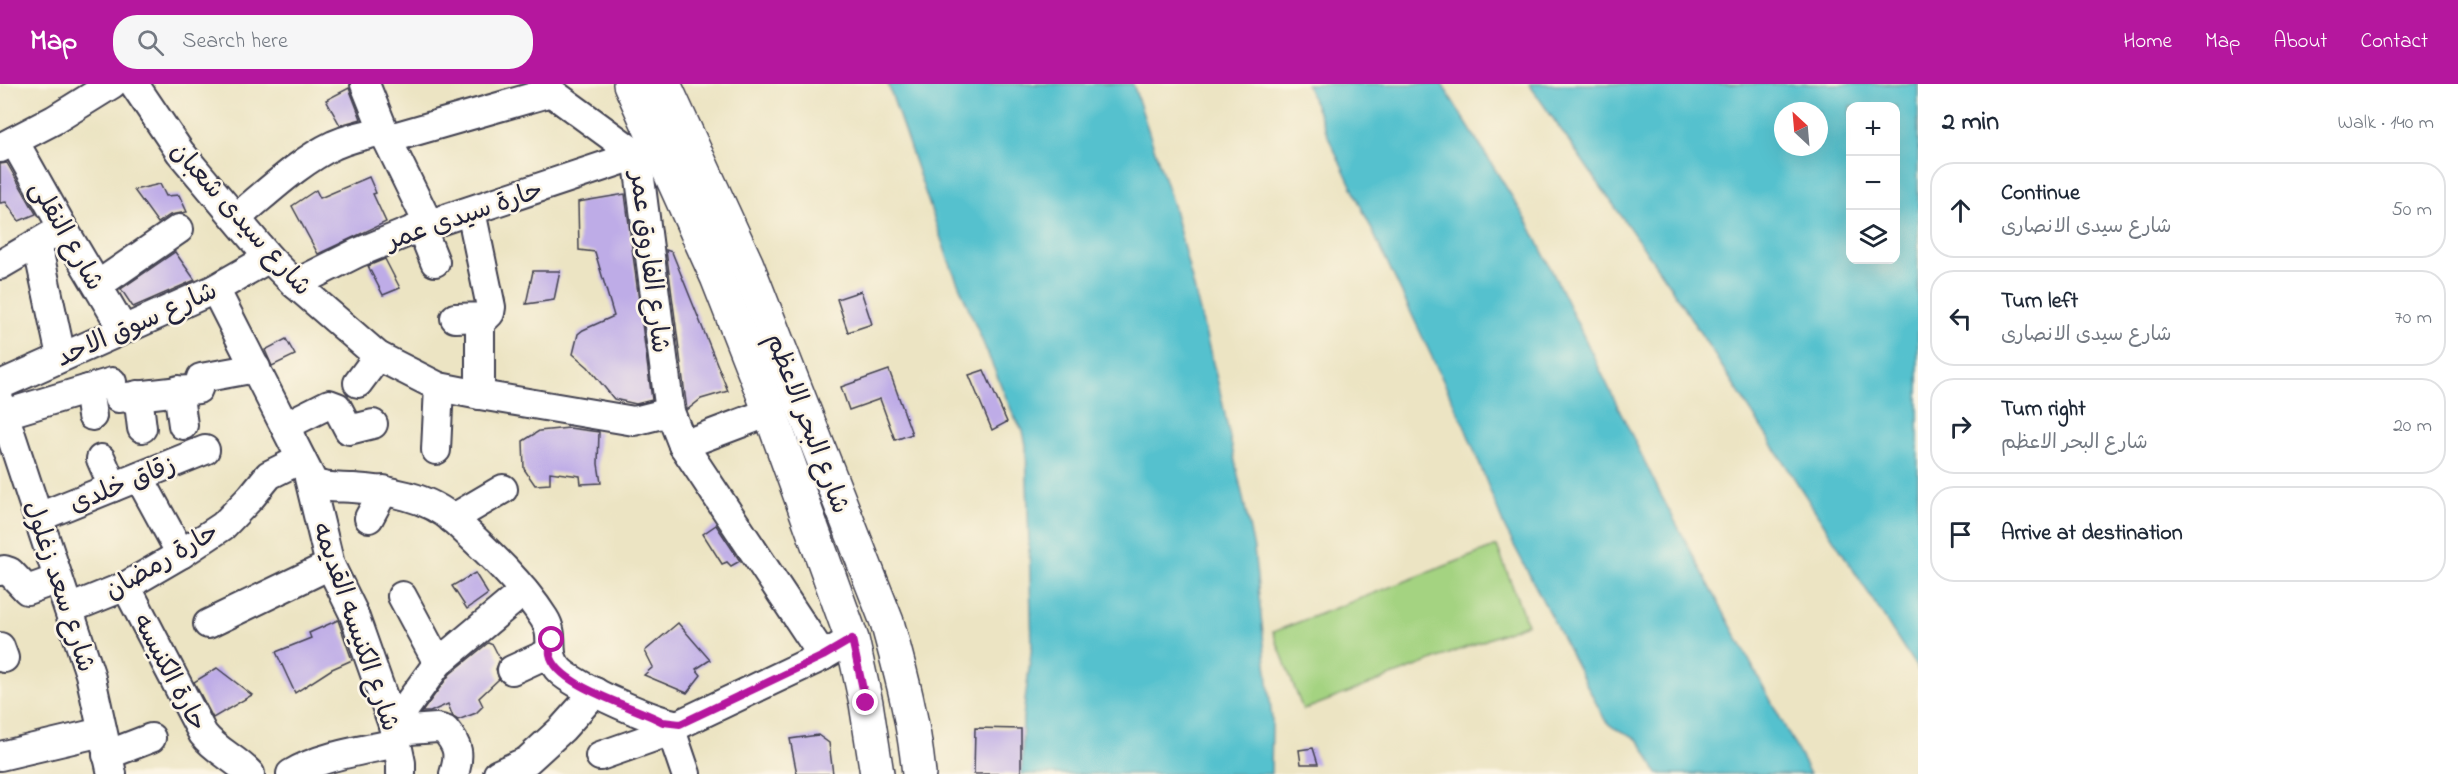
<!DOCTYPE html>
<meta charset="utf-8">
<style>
:root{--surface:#fff;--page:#f6f6f7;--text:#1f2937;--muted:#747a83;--line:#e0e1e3;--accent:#b5179e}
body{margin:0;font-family:"Indie Flower","Playpen Sans Arabic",sans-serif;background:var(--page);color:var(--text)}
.controls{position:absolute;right:18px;top:18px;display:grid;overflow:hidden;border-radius:12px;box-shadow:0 6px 24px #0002}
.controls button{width:54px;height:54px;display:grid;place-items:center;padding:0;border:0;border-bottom:2px solid var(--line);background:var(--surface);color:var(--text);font:30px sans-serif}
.compass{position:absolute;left:1774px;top:18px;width:54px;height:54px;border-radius:50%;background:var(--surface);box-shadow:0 6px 24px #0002;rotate:334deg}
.stop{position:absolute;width:18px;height:18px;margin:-14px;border:4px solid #b5179e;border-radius:50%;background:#fff}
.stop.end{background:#b5179e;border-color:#fff;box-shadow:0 2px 6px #0008}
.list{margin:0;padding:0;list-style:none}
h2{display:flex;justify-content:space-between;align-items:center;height:78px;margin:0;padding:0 24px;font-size:26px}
h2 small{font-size:20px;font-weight:400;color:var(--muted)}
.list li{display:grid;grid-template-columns:39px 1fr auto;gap:18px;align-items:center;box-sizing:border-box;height:96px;margin:0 12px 12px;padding:0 12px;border:2px solid var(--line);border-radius:24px}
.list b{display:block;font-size:22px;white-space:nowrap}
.list p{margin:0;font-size:20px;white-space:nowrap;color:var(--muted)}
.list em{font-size:20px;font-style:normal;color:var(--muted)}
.icon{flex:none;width:33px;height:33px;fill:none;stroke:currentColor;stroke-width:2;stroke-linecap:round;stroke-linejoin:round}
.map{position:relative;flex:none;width:1918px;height:690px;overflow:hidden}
header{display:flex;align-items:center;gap:36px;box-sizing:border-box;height:84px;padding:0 30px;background:var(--accent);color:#fff}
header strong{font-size:28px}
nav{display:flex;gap:33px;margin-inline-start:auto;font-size:21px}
.search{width:420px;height:54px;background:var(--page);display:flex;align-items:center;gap:15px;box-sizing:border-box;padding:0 21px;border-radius:24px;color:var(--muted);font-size:22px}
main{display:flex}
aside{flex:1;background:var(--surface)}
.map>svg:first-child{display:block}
.green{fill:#a4d381;stroke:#637a5e;stroke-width:1.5}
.water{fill:#55c1ce;stroke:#3c7284;stroke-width:1.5;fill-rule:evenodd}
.building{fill:#beace7}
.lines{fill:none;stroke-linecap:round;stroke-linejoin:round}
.minor-casing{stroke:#403f4f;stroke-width:32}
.major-casing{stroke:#403f4f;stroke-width:36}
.minor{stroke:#fff;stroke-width:28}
.major{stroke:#fff;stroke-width:33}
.route{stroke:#b5179e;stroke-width:8}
.labels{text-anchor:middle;stroke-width:5;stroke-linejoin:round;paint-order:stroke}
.street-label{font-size:26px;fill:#22223b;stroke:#fcf5e5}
</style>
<header>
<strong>Map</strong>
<div class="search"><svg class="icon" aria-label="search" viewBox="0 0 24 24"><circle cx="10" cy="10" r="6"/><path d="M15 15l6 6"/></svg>Search here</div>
<nav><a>Home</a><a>Map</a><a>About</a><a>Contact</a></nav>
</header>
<main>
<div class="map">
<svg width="1918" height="690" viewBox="0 0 1918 690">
<rect width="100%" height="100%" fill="#fcf5e5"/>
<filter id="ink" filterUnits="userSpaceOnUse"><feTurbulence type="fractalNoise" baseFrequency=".0167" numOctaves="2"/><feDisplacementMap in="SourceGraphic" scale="12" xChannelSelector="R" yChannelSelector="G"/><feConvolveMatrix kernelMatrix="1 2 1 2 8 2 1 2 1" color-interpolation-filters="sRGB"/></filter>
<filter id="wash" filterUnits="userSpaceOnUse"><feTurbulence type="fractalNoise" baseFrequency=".008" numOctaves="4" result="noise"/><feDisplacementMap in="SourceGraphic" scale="24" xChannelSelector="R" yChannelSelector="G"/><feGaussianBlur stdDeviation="1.35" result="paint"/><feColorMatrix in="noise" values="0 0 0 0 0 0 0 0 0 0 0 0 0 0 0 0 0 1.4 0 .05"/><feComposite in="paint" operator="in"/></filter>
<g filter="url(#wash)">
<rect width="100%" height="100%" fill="#ece4c3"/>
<polygon class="green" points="1497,462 1527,540 1303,626 1273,548"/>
<g class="water">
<polygon points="888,0 1133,0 1173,121 1219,303 1254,465 1272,636 1271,690 1022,690 1023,633 1032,561 1026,361 1023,347 1013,330 948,175"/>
<path d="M1306,0H1442L1529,140L1661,411L1810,690H1657C1651,679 1645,660 1634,653C1622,646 1614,647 1605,636L1504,442L1464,341L1331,59Z"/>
<path d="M1529,0H1918V586L1668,199ZM1850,22H1896V176H1850ZM1783,27H1819V63H1783Z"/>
</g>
<g id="blocks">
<g class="building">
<polygon points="349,4 361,35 340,41 326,16"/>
<polygon points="7,79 36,130 19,137 6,118 0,119 0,80"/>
<polygon points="369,93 376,109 373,110 386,138 318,170 292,122 316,106 320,114"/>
<polygon points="160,100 166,112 179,111 187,128 170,131 158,139 134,106"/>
<polygon points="625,110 652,316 636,320 614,315 588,283 573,270 578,250 583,246 614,232 595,168 579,166 578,118"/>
<polygon points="666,166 672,168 728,307 701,315 687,326"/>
<polygon points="175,168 195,196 133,223 121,205"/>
<polygon points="385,175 400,204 383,211 368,182"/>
<polygon points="533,187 560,187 554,216 526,220"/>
<polygon points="861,207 872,240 848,248 837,215"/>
<polygon points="286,255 295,271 272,282 265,266"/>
<polygon points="889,286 912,350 895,356 880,315 849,326 841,303"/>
<polygon points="984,286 1007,338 992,346 969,291"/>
<polygon points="569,344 599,348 598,380 601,399 581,400 580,392 550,388 550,400 535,401 524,385 523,357 539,347"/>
<polygon points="716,441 740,477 731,482 727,478 722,480 703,450"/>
<polygon points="475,489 488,510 467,525 452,502"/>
<polygon points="338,536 352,576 332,585 295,609 276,568 311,554 309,549"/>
<polygon points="678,539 710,576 696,585 701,591 687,609 644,591 653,583 645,567"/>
<polygon points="488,559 493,561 500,575 496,585 499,595 479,614 483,622 476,629 458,636 453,633 448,620 430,628 422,628 450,590"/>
<polygon points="217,584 252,611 213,634 194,598"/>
<polygon points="975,644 1021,645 1021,690 974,690"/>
<polygon points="818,651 829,659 833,690 797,690 790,655"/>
<polygon points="1313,664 1318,680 1301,680 1299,666"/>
</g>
</g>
</g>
<g filter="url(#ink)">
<use href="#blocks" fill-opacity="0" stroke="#403f4f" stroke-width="1.5"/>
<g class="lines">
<defs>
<g id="minor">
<polyline points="134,0 180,68 269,174 295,200 378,272 439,303 480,311 634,337 670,328"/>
<polyline points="365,0 387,55 429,141"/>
<polyline points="548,0 551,8 637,71 670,328 683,361 823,572"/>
<polyline points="387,55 551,8"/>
<polyline points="14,57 63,144 123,245"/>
<polyline points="0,64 54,36 112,0"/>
<path d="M236,134C267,109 298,78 334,61C350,54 367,50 384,47"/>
<polyline points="421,143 435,178"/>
<polyline points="37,160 61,272"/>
<polyline points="0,181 53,150"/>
<polyline points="295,200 357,169 421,143 637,71"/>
<polyline points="98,201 179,145"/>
<path d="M215,205L313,398C324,405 340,403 353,404C387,406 428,412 455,437C486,466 521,498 544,534C557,554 543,570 560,587C575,602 662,642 680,640L823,572L852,555"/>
<polyline points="455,234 486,233 490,229 491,223 471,127"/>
<polyline points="480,235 480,311"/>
<polyline points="358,299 378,272"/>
<polyline points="0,301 215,205 269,174"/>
<polyline points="88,305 92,332"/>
<polyline points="178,306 183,341"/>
<polyline points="138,311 142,344"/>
<polyline points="118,314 198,305 201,294 256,284"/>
<polyline points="0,318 90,590 112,690"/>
<polyline points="5,330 112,298"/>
<polyline points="285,342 329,320 337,323 349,346 373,340"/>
<polyline points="683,361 770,328"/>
<polyline points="436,366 439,303"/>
<polyline points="101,375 113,403"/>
<polyline points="139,393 181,470"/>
<polyline points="309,394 330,481 353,528 393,641 401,679 401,690"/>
<polyline points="39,433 205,366"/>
<polyline points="369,434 384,406"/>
<polyline points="452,435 503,405"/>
<polyline points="0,487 4,486 10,488 27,506 58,495"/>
<path d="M126,502L203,650C216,667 235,674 250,690"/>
<polyline points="402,512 438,579"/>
<polyline points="69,525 126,502 181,470 223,442 251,413 269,391 301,375"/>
<polyline points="208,540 330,481"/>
<polyline points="0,563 4,574"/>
<polyline points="512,586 549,569"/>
<polyline points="669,640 686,690"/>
<polyline points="393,641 438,579 524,507"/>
<path d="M395,647L437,644L445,646C459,662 460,671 454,690"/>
<polyline points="107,671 151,654"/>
<polyline points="0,672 102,648"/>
<polyline points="600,672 671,647"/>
<path d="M291,690C320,672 364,666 397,659"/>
<polyline points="498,690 527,677 562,645 595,608"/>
</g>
<g id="major">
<polyline points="630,0 717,193 770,328 852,555 866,619 877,690"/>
<path d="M664,0L747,181L887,538C901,589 914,638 919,690"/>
</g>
</defs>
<use href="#minor" class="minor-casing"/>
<use href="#major" class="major-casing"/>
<use href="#minor" class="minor"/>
<use href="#major" class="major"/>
</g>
</g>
<g class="lines" filter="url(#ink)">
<path class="route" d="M552,556C551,561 549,566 550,570C556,603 637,623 663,638L680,640L823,572L852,555L866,619"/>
</g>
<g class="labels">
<g class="street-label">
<text transform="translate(464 130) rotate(-19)" y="9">حارة سيدى عمر</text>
<text transform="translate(242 134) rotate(48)" y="9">شارع سيدى شعبان</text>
<text transform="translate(68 151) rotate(60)" y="9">شارع النقلى</text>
<text transform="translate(651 178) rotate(83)" y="9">شارع الفاروق عمر</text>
<text transform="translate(136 239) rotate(-24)" y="9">شارع سوق الاحد</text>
<text transform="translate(809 339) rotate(69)" y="9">شارع البحر الاعظم</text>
<text transform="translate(122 399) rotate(-22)" y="9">زقاق خلدى</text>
<text transform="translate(161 476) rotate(-30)" y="9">حارة رمضان</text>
<text transform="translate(61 502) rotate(72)" y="9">شارع سعد زغلول</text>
<text transform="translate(357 542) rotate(71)" y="9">شارع الكنيسه القديمه</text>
<text transform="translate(171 588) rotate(62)" y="9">حارة الكنيسه</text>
</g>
</g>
</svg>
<div class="controls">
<button>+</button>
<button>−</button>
<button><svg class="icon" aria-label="layers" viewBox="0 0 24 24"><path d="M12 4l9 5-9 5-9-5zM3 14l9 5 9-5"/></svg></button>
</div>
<svg class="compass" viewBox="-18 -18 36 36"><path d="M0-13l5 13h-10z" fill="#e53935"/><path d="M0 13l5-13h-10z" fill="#747a83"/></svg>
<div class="stop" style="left:552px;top:556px"></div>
<div class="stop end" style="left:866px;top:619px"></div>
</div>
<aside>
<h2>2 min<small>Walk · 140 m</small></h2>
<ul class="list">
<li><svg class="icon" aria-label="ahead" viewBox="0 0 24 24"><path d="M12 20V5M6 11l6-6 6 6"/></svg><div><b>Continue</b><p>شارع سيدى الانصارى</p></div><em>50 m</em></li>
<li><svg class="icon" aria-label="left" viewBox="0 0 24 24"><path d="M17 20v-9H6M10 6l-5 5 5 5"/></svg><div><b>Turn left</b><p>شارع سيدى الانصارى</p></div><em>70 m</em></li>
<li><svg class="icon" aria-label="right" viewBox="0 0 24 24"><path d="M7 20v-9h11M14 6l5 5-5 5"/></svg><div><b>Turn right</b><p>شارع البحر الاعظم</p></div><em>20 m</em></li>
<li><svg class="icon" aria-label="arrive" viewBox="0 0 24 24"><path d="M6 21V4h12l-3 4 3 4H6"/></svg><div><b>Arrive at destination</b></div></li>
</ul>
</aside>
</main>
